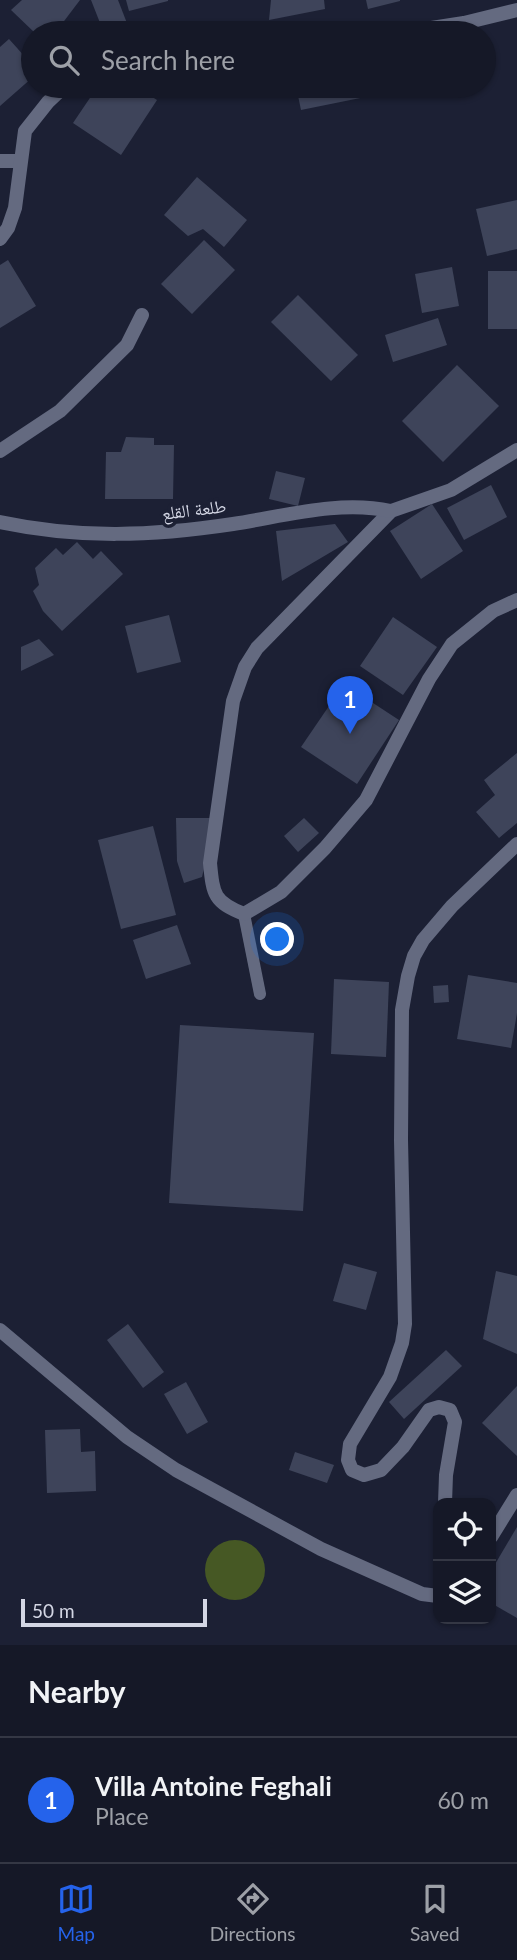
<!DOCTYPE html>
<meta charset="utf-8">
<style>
:root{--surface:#151827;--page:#1e212f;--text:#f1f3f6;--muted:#9da0a7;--line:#343744;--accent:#2563eb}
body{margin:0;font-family:Lato,"Noto Naskh Arabic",sans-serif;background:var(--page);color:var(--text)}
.controls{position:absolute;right:21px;bottom:21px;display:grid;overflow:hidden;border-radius:14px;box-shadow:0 2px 5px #0004}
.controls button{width:63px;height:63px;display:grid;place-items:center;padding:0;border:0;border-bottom:2px solid var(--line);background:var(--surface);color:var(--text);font:35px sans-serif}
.scale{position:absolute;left:21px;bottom:18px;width:186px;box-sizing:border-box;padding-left:7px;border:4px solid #d3d6e4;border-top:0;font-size:19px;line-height:24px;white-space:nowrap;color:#d3d6e4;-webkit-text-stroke:5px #1c2034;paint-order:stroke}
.you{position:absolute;left:278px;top:940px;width:24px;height:24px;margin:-18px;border:5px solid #fff;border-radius:50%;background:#1a73e8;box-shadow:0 0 0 10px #1a73e833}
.badge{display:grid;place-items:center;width:46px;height:46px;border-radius:50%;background:var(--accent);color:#fff;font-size:23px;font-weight:700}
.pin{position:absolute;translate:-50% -58px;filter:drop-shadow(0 2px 4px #0008)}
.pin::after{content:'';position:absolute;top:37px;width:24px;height:21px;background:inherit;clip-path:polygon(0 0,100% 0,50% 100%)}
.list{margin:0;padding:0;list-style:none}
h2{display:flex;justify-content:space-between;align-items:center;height:91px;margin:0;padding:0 28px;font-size:30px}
h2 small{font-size:23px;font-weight:400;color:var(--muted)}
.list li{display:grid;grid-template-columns:46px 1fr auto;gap:21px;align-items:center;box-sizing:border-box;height:126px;padding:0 28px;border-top:2px solid var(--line)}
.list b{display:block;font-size:26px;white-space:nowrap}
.list p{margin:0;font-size:23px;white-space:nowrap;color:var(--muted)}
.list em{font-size:23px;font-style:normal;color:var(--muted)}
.icon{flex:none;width:38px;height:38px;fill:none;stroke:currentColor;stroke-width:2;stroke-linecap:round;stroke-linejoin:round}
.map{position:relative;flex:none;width:517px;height:1645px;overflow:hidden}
.search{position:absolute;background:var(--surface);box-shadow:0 2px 5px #0004;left:21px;right:21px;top:21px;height:77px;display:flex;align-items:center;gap:18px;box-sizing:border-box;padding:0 24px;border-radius:38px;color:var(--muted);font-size:26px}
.sheet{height:217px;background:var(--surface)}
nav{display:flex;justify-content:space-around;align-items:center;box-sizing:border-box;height:98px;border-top:2px solid var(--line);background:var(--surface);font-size:19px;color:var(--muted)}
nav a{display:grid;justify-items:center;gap:4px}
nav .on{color:var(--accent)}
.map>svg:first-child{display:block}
.water{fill:#465824}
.building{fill:#3e445a}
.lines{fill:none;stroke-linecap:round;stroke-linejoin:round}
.lane{stroke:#646a80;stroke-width:12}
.street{stroke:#646a80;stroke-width:14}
.labels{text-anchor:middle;stroke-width:7;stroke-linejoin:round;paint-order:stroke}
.street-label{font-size:18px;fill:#d3d6e4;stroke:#1c2034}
</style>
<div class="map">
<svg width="517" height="1645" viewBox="0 0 517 1645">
<rect width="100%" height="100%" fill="#1c2034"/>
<circle class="water" cx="235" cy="1570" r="30"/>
<g class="building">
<polygon points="22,0 80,0 55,33 35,33 11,10"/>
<polygon points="91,0 118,0 130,31 124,33 104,33"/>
<polygon points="126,0 168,0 168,1 129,11"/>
<polygon points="271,0 324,0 325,9 269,20"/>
<polygon points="366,0 400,0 400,1 368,9"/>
<polygon points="9,39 26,58 33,52 33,77 0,106 0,47"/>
<polygon points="98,86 135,86 157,100 121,155 73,123"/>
<polygon points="296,86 383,86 385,93 301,110"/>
<polygon points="197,177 247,220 224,247 203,229 188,236 164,215"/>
<polygon points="517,200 517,249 487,256 476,209"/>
<polygon points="204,240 235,270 192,314 161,284"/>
<polygon points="8,260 36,306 0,328 0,265"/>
<polygon points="452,267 459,306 422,313 415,274"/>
<rect x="488" y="271" width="29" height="58"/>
<polygon points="298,295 358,355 331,381 271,322"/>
<polygon points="438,318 447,345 393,362 385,335"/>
<polygon points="457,365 499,406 443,462 402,421"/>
<polygon points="126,437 154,438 154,445 174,445 173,499 105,499 106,452 121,452"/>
<polygon points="276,471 305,478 298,506 269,499"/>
<polygon points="491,485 507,517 464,540 447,508"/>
<polygon points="432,504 463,551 421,579 390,531"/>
<polygon points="335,524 348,542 282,581 276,531"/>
<polygon points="77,542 93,559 101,551 123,574 62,631 43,611 33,591 39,585 35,568 56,548 63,555"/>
<polygon points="169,615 181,662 137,673 125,626"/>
<polygon points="393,617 437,647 403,695 360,666"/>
<polygon points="39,639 54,655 21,671 21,647"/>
<polygon points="344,684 399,720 357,784 301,747"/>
<polygon points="517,753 517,823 499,838 476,812 495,795 484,780"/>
<polygon points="176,818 216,818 202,877 184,883 177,861"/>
<polygon points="304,818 319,833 298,852 284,836"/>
<polygon points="153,826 176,915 121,929 98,840"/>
<polygon points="177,925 191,964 146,979 133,940"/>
<polygon points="468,975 517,983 517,1013 511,1048 457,1039"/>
<polygon points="334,979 389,982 386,1057 331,1054"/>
<polygon points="448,985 449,1002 434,1003 433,986"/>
<polygon points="180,1025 314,1033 303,1211 169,1203"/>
<polygon points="344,1263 377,1272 366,1310 333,1301"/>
<polygon points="496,1271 517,1276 517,1354 483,1339"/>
<polygon points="128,1324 164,1372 143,1388 107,1340"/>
<polygon points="446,1350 462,1366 404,1419 389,1402"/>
<polygon points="186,1382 208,1422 187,1434 164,1394"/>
<polygon points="517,1386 517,1456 482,1423"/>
<polygon points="80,1429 81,1452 95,1451 96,1491 47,1493 45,1430"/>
<polygon points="295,1452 334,1465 327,1483 289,1470"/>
<polygon points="517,1527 517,1618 491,1603 491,1571"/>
</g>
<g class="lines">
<polyline class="lane" points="244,914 260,994"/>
<g class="street">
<polyline points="399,33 464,23 517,10"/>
<polyline points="0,161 19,161"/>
<polyline points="0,239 8,228 15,208 25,131 48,102 65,86"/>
<path d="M517,450L451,490L391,511L257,648L245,667L233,701L210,863C213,895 214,902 244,914L281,892L325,848L366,800L429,679L452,644L493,611L517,600"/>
<polyline points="0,451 60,411 127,345 142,315"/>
<path d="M0,522C80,539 153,536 233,524C285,516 339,500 391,511"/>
<polyline points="0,1330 127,1437 176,1470 321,1549 422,1594 438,1596"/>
<polyline points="445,1503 446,1475 455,1422 450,1410 439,1407 429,1410 403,1447 381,1470 364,1475 352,1470 348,1460 350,1444 390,1377 402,1343 405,1324 401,1140 402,1010 408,976 414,956 423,940 452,906 517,844"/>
<polyline points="491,1537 517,1495"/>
</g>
</g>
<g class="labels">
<g class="street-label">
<text transform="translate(194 510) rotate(-7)" y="6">طلعة القلع</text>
</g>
</g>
</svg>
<div class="controls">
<button><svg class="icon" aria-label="locate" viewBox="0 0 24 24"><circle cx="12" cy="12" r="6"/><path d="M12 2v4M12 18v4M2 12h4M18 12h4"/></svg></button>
<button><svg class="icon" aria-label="layers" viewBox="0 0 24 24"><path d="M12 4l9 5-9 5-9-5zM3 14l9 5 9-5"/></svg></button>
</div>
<div class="scale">50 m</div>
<div class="you"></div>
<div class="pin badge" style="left:350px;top:734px">1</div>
<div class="search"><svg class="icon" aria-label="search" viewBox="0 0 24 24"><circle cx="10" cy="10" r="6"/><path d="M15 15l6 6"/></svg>Search here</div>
</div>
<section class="sheet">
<h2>Nearby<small></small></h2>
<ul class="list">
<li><span class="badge">1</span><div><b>Villa Antoine Feghali</b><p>Place</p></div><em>60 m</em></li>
</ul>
</section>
<nav>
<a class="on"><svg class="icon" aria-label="map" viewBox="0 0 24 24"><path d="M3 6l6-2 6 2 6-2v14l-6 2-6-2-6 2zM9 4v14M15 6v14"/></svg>Map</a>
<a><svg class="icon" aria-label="directions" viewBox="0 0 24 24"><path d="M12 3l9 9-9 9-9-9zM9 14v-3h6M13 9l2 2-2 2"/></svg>Directions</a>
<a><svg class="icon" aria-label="saved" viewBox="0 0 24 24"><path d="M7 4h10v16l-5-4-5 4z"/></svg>Saved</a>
</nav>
